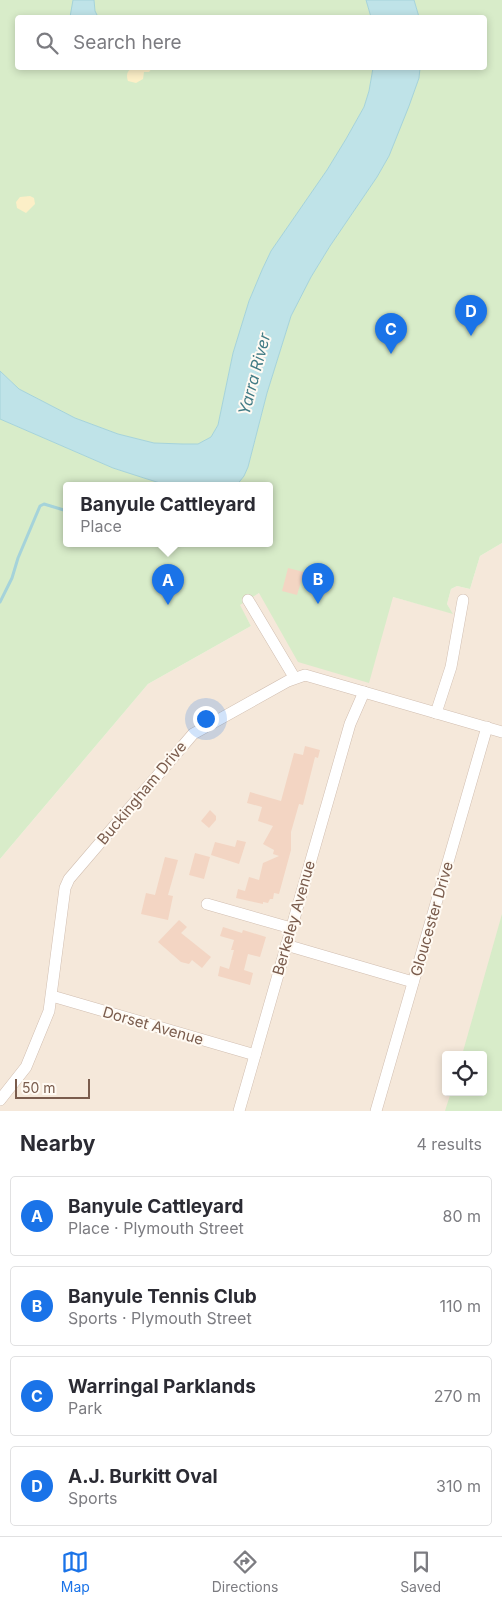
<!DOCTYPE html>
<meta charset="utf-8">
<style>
:root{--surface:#fff;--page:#f2f2f3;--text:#2b2b33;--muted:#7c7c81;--line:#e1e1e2;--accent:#1a73e8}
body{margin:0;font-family:Inter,sans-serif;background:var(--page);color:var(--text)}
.controls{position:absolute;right:15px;bottom:15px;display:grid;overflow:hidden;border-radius:5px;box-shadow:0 2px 8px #0003}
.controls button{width:45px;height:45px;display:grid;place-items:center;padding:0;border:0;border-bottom:1px solid var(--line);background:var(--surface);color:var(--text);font:25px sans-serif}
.scale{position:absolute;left:15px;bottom:12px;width:75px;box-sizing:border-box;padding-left:5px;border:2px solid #7a5c4d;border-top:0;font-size:14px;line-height:18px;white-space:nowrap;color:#7a5c4d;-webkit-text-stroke:4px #fffaf3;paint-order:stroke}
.you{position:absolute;left:205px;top:718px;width:18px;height:18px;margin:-12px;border:4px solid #fff;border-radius:50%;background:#1a73e8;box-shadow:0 0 0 8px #1a73e833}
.badge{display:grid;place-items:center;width:32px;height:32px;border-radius:50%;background:var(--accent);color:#fff;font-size:16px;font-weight:700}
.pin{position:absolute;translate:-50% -41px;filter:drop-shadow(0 1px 2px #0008)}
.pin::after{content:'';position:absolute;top:26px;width:18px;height:15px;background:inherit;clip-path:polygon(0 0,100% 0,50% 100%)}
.popup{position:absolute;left:63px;top:482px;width:210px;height:65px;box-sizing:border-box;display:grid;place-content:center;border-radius:5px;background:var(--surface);filter:drop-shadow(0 1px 4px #0005);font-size:16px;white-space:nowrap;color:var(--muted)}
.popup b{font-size:19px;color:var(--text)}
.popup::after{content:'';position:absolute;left:50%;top:100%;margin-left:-10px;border:10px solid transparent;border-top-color:var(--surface)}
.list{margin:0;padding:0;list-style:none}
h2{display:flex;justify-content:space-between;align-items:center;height:65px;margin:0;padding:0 20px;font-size:21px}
h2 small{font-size:16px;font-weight:400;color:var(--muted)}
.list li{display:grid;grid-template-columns:32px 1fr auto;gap:15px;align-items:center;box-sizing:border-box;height:80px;margin:0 10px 10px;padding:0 10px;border:1px solid var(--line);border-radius:5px}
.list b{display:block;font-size:19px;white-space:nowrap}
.list p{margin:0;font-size:16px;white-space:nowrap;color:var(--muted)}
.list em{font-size:16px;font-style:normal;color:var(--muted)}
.icon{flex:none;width:28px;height:28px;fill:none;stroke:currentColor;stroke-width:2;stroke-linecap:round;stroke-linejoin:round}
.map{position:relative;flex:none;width:502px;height:1111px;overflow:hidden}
.search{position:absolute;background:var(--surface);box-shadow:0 2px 8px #0003;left:15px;right:15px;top:15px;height:55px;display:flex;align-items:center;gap:12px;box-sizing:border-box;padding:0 18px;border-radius:5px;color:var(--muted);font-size:19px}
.sheet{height:425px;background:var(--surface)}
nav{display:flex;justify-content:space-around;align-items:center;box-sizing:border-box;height:70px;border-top:1px solid var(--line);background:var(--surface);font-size:14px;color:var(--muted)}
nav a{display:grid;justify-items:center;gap:2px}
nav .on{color:var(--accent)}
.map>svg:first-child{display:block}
.residential{fill:#f5e8da;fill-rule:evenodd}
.green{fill:#d8ecc9}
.sand{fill:#fcefc7}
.water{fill:#bfe3e8;stroke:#a5d3da}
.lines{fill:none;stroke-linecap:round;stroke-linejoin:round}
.stream{stroke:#a5d3da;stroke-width:3}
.building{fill:#f3d5c3}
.street-casing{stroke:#d1beb0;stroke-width:12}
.street{stroke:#fff;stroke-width:11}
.labels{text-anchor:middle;stroke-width:4;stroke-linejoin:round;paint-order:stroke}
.street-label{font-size:15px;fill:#7a5c4d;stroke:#fffaf3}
.water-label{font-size:16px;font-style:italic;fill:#437c86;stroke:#fffaf3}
</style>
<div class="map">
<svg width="502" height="1111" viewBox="0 0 502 1111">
<rect width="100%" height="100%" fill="#fdf6ec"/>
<path class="residential" d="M502,543V1111H0V859L148,684L251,626L239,605L259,593L393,597L452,613L447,604L451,589L457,586L470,589L480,556ZM446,1055H483V1092H446Z"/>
<g class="green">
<polygon points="0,0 366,0 371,17 18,18 18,68 373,68 369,91 364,107 346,139 327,170 271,251 262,270 249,301 233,353 218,425 211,437 198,444 183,444 154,443 118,434 75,418 19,389 0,371"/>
<polygon points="414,0 502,0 502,543 480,556 470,589 457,586 451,589 447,604 453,614 393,597 369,683 298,662 259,593 240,605 251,626 148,684 0,859 0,419 113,468 163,484 182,486 67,486 67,544 269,544 269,486 236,486 244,476 248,467 267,393 291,316 311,277 330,246 377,177 389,156 419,78 420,68 484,68 484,18 419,17"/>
<polygon points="502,914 502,1111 445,1111 451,1092 483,1092 483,1055 462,1055"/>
</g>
<g class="sand">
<path d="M131,68H152L149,72H144L143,79L136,83L128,81C126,75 127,72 131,68Z"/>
<polygon points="30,196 34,198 35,204 26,213 17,208 16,202 20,197"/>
</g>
<g class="water">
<polygon points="73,0 94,0 95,11 98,17 70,17"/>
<polygon points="366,0 414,0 419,17 371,17"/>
<polygon points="373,68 420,68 419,78 409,106 389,156 377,177 330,246 311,277 291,316 267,393 248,467 244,476 236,486 182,486 163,484 144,478 113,468 0,419 0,371 19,389 75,418 118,434 154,443 183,444 198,444 211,437 218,425 233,353 249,301 262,270 271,251 327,170 346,139 364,107 369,91"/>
</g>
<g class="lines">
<polyline class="stream" points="0,602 12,578 18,558 40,506 44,504 67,511"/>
</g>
<g class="building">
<polygon points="288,568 304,572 297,595 282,591"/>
<polygon points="305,746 320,750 318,758 315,757 303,805 299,804 291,832 291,850 279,894 274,893 273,899 270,899 268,903 263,902 263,904 236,898 238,889 245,891 249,877 259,880 263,863 279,856 273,854 274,850 263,844 273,826 258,821 262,807 247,803 250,792 281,801 294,753 303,755"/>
<polygon points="210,810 216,816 216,820 209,828 201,821"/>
<polygon points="237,840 246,842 239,864 211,855 215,842 235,847"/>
<polygon points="195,853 210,857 204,879 189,875"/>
<polygon points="165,857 178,860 168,895 173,896 168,920 141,914 146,893 155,895"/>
<polygon points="179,920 187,927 181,933 211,957 202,968 192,960 189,964 181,962 158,942"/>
<polygon points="223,927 242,933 243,930 266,937 260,957 248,954 244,970 253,973 250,985 218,976 220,966 229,969 234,950 231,950 234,940 220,936"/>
</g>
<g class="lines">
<defs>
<g id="street">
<polyline points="248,600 294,677"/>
<polyline points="436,713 451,667 463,600"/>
<polyline points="207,904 291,928"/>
<polyline points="286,945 413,982"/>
<polyline points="52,996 255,1055"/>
<polyline points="0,1100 26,1067 49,1011 65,888 69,879 193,734 288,681 305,675 502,732"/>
<polyline points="239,1111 350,724 364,692"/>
<polyline points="376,1111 487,727"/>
</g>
</defs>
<use href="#street" class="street-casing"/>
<use href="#street" class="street"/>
</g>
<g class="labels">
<g class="street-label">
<text transform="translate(142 793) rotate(-50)" y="5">Buckingham Drive</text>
<text transform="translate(294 918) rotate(-74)" y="5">Berkeley Avenue</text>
<text transform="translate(432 919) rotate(-74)" y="5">Gloucester Drive</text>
<text transform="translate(153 1026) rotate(16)" y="5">Dorset Avenue</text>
</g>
<g class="water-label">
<text transform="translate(254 374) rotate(-75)" y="6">Yarra River</text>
</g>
</g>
</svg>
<div class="controls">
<button><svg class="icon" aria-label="locate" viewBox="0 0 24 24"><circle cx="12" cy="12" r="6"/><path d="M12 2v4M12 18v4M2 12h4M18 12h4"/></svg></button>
</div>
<div class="scale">50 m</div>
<div class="you"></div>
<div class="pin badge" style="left:168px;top:605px">A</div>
<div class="popup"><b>Banyule Cattleyard</b>Place</div>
<div class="pin badge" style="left:318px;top:604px">B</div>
<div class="pin badge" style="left:391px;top:354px">C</div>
<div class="pin badge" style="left:471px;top:336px">D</div>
<div class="search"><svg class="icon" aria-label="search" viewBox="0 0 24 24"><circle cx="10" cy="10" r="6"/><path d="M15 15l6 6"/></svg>Search here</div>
</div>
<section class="sheet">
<h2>Nearby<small>4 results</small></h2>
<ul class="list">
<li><span class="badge">A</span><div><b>Banyule Cattleyard</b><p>Place · Plymouth Street</p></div><em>80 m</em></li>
<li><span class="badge">B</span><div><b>Banyule Tennis Club</b><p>Sports · Plymouth Street</p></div><em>110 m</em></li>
<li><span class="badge">C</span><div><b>Warringal Parklands</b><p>Park</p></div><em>270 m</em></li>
<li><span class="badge">D</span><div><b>A.J. Burkitt Oval</b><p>Sports</p></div><em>310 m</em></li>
</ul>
</section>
<nav>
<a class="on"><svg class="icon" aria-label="map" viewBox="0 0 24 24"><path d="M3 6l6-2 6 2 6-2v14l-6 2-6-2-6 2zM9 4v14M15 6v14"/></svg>Map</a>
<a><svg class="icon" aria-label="directions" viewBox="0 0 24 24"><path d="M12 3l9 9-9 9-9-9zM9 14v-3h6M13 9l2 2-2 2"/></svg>Directions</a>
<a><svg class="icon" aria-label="saved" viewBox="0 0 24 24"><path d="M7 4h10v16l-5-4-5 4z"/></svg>Saved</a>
</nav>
